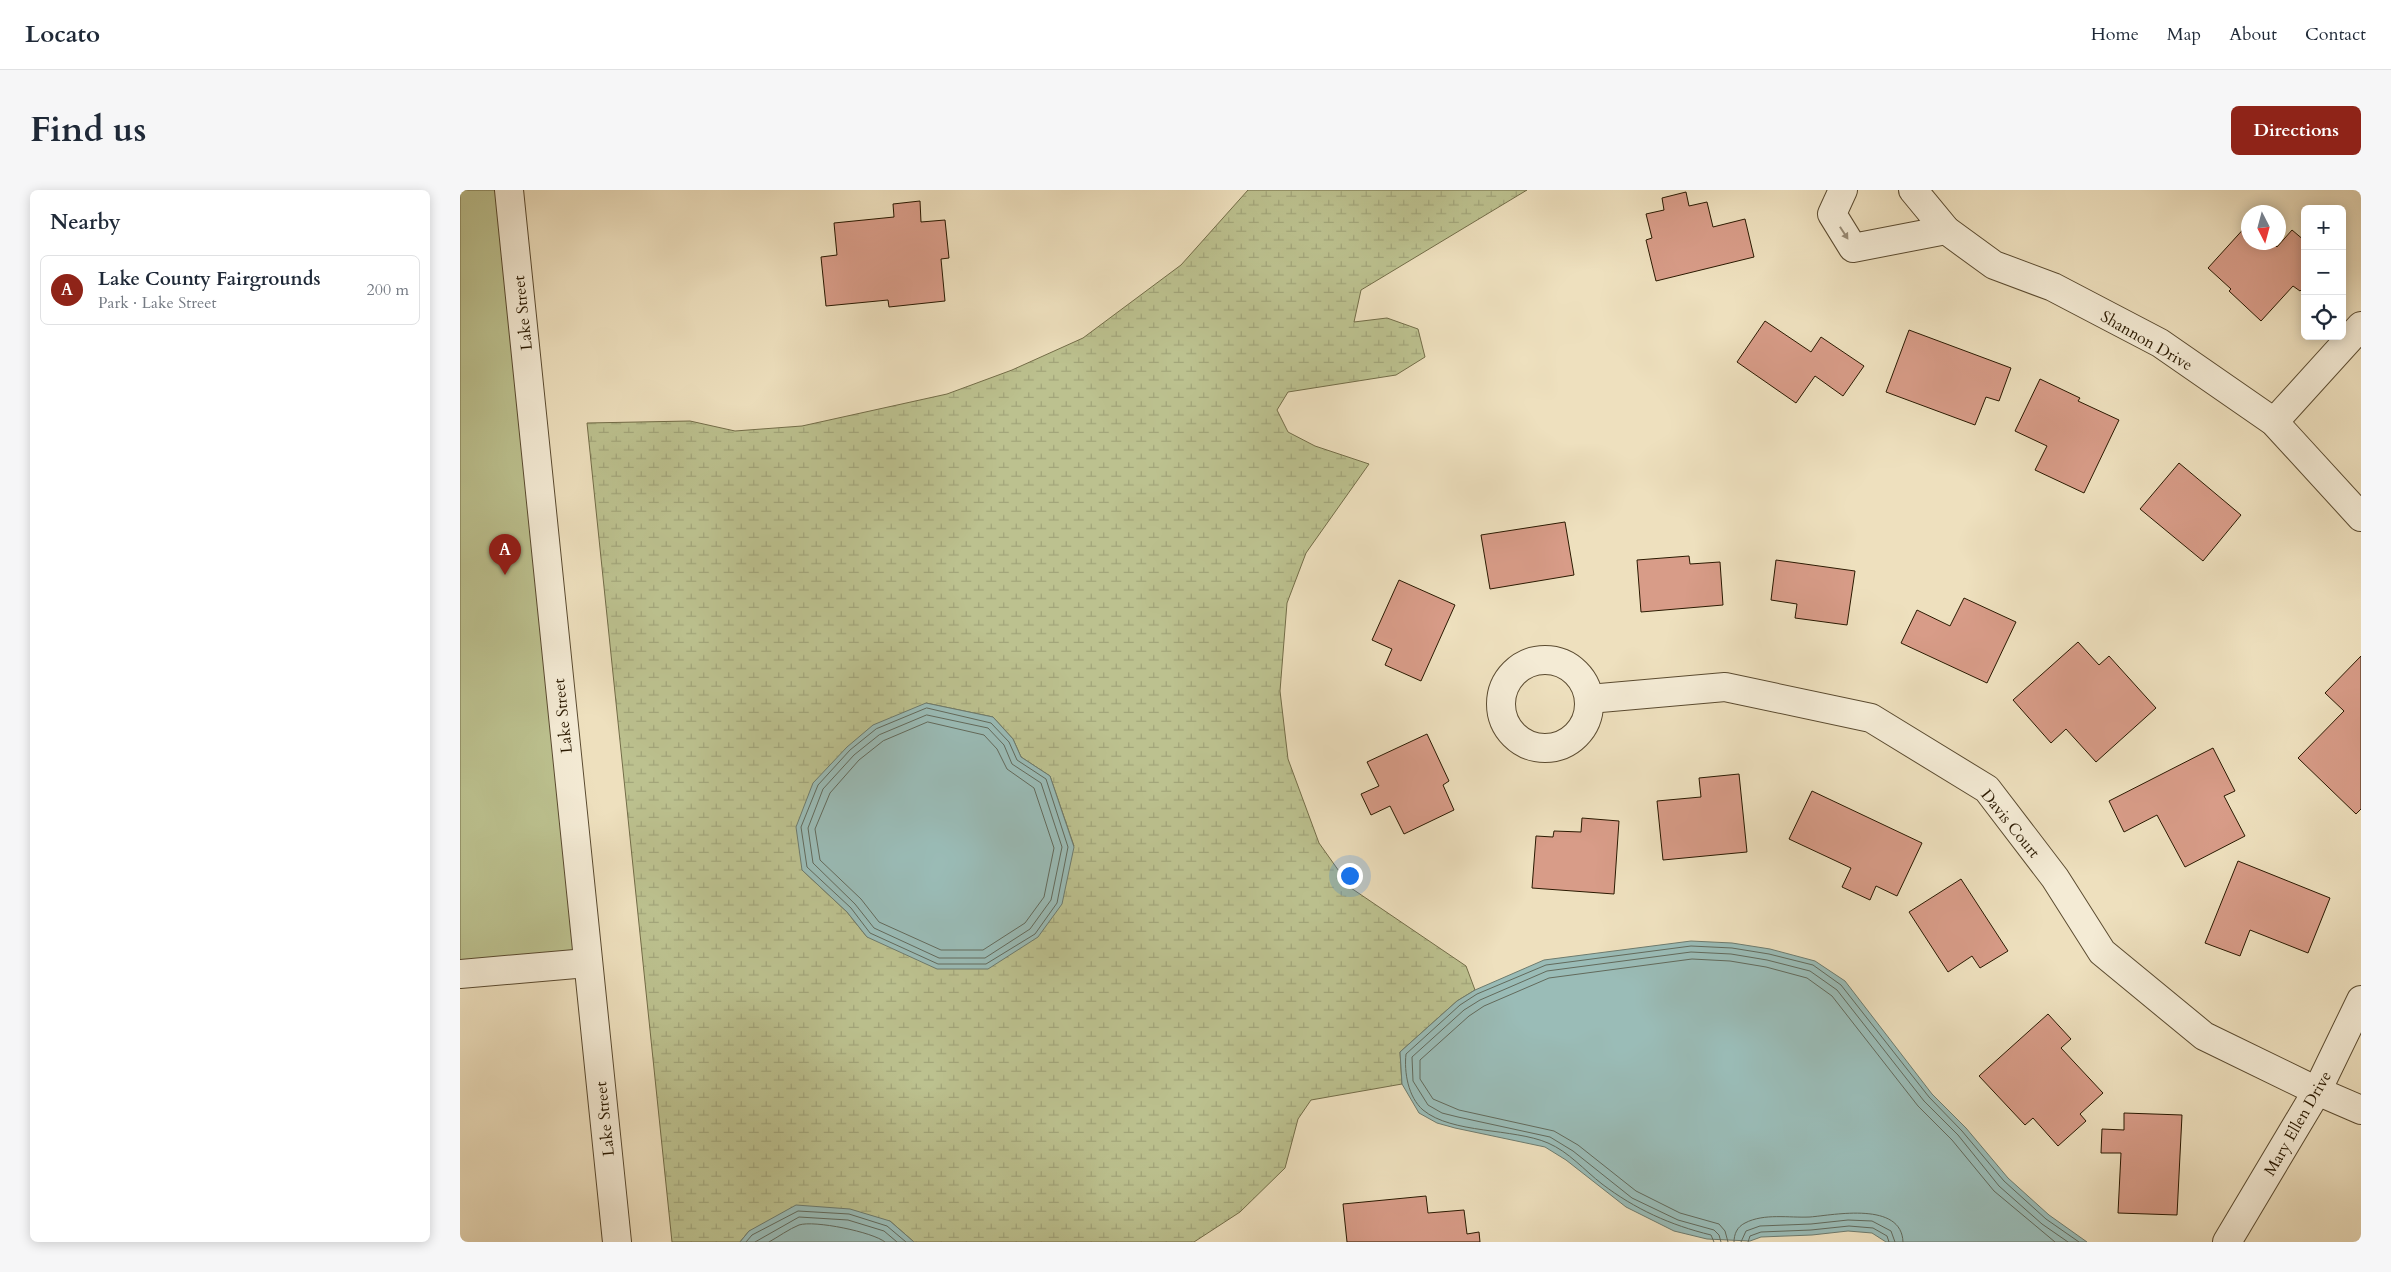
<!DOCTYPE html>
<meta charset="utf-8">
<style>
:root{--surface:#fff;--page:#f6f6f7;--text:#1f2937;--muted:#747a83;--line:#e0e1e3;--accent:#8f2418}
body{margin:0;font-family:Cardo,serif;background:var(--page);color:var(--text)}
.controls{position:absolute;right:15px;top:15px;display:grid;overflow:hidden;border-radius:8px;box-shadow:0 2px 12px #0003}
.controls button{width:45px;height:45px;display:grid;place-items:center;padding:0;border:0;border-bottom:1px solid var(--line);background:var(--surface);color:var(--text);font:25px sans-serif}
.compass{position:absolute;left:1781px;top:15px;width:45px;height:45px;border-radius:50%;background:var(--surface);box-shadow:0 2px 12px #0003;rotate:174deg}
.you{position:absolute;left:889px;top:685px;width:18px;height:18px;margin:-12px;border:4px solid #fff;border-radius:50%;background:#1a73e8;box-shadow:0 0 0 8px #1a73e833}
.badge{display:grid;place-items:center;width:32px;height:32px;border-radius:50%;background:var(--accent);color:#fff;font-size:16px;font-weight:700}
.pin{position:absolute;translate:-50% -41px;filter:drop-shadow(0 1px 2px #0008)}
.pin::after{content:'';position:absolute;top:26px;width:18px;height:15px;background:inherit;clip-path:polygon(0 0,100% 0,50% 100%)}
.list{margin:0;padding:0;list-style:none}
h2{display:flex;justify-content:space-between;align-items:center;height:65px;margin:0;padding:0 20px;font-size:21px}
h2 small{font-size:16px;font-weight:400;color:var(--muted)}
.list li{display:grid;grid-template-columns:32px 1fr auto;gap:15px;align-items:center;box-sizing:border-box;height:70px;margin:0 10px 10px;padding:0 10px;border:1px solid var(--line);border-radius:8px}
.list b{display:block;font-size:19px;white-space:nowrap}
.list p{margin:0;font-size:16px;white-space:nowrap;color:var(--muted)}
.list em{font-size:16px;font-style:normal;color:var(--muted)}
.icon{flex:none;width:28px;height:28px;fill:none;stroke:currentColor;stroke-width:2;stroke-linecap:round;stroke-linejoin:round}
.map{position:relative;flex:none;width:1901px;height:1052px;overflow:hidden;border-radius:8px}
header{display:flex;align-items:center;gap:30px;box-sizing:border-box;height:70px;padding:0 25px;background:var(--surface);border-bottom:1px solid var(--line)}
header strong{font-size:24px}
nav{display:flex;gap:28px;margin-inline-start:auto;font-size:18px}
.intro{display:flex;align-items:center;justify-content:space-between;box-sizing:border-box;height:120px;padding:0 30px}
h1{margin:0;font-size:35px}
.button{padding:12px 22px;border-radius:8px;background:var(--accent);color:#fff;font-size:18px;font-weight:700}
main{display:flex;gap:30px;padding:0 30px}
aside{flex:1;background:var(--surface);border-radius:8px;box-shadow:0 2px 12px #0003}
.map>svg:first-child{display:block}
.wetland{fill:url(#wetland-marsh);stroke:#736d48;fill-rule:evenodd}
.green{fill:#bcc18f;stroke:#736d48}
.water{fill:#9abcb7;stroke:#6d7b6e}
.lines{fill:none;stroke-linecap:round;stroke-linejoin:round}
.shore{stroke:#626a5c;stroke-width:1}
.building{fill:#d89c88;stroke:#2a1901}
.street-casing{stroke:#5b4b30;stroke-width:30}
.street{stroke:#f4ebd5;stroke-width:28}
.oneway{fill:#998c76}
.labels{text-anchor:middle;stroke-width:4.5;stroke-linejoin:round;paint-order:stroke}
.street-label{font-size:16px;fill:#2a1901;stroke:#f4ebd5}
</style>
<header>
<strong>Locato</strong>
<nav><a>Home</a><a>Map</a><a>About</a><a>Contact</a></nav>
</header>
<div class="intro"><h1>Find us</h1><a class="button">Directions</a></div>
<main>
<aside>
<h2>Nearby<small></small></h2>
<ul class="list">
<li><span class="badge">A</span><div><b>Lake County Fairgrounds</b><p>Park · Lake Street</p></div><em>200 m</em></li>
</ul>
</aside>
<div class="map">
<svg width="1901" height="1052" viewBox="0 0 1901 1052">
<defs>
<pattern id="wetland-marsh" width="20" height="14" patternUnits="userSpaceOnUse" patternTransform="scale(1.25)"><rect width="20" height="14" fill="#bcc18f"/><path d="M1 5h8M5 5V1M11 12h8M15 12V8" fill="none" stroke="#a2a57a"/></pattern>
</defs>
<rect width="100%" height="100%" fill="#eee0be"/>
<filter id="stains"><feTurbulence type="fractalNoise" baseFrequency=".004" numOctaves="4"/><feColorMatrix values="0 0 0 0 .2 0 0 0 0 .09 0 0 0 0 .02 0 0 0 .5 -.17"/></filter>
<radialGradient id="worn" r=".72"><stop offset=".6" stop-color="#630" stop-opacity="0"/><stop offset="1" stop-color="#630" stop-opacity=".3"/></radialGradient>
<path class="wetland" d="M788,0H1067L901,100L894,132L927,128L958,139L965,167L936,185L828,202L817,220L828,242L855,256L909,274L846,363L827,413L820,501L828,569L859,653L891,698L1006,776L1015,800L997,811L940,862L942,894L851,910L838,929L825,978L780,1022L734,1052H454L430,1031L289,1041L280,1052H212L127,233L230,231L275,241L342,236L487,204L552,180L623,148L721,75ZM466,513L533,527L553,549L561,567L590,586L614,656L407,747L387,722L342,680Z"/>
<polygon class="green" points="0,0 49,0 131,770 0,783"/>
<g class="water">
<polygon points="466,513 533,527 553,549 561,567 590,586 614,657 602,714 578,747 528,779 477,779 407,747 387,722 342,680 336,637 353,593 387,557 413,535"/>
<polygon points="1231,751 1272,753 1310,759 1355,771 1385,791 1472,904 1506,938 1548,988 1589,1025 1627,1052 1426,1052 1412,1043 1388,1041 1352,1045 1301,1047 1290,1051 1247,1049 1214,1041 1166,1017 1106,970 1085,957 995,938 977,933 959,923 942,894 940,862 997,811 1015,800 1084,770"/>
<polygon points="336,1015 390,1019 430,1031 454,1052 280,1052 289,1041"/>
</g>
<g class="lines">
<g class="shore">
<polygon points="467,518 531,533 549,552 557,570 586,589 608,657 597,713 575,744 526,774 478,774 410,743 391,718 347,677 341,637 358,595 390,560 416,539"/>
<polygon points="467,525 528,538 544,555 552,574 581,593 602,657 591,710 570,739 525,768 479,768 414,738 395,714 353,673 348,638 363,599 394,565 419,545"/>
<polygon points="468,532 524,545 537,559 547,579 574,598 594,658 584,707 565,733 523,760 481,760 419,732 401,709 360,670 355,639 370,603 399,570 423,551"/>
<polyline points="286,1052 292,1045 338,1021 389,1024 427,1036 446,1052"/>
<polyline points="295,1052 339,1027 388,1030 424,1041 437,1052"/>
<path d="M309,1052C318,1047 329,1039 339,1035C354,1030 413,1042 425,1052"/>
<path d="M1254,1052L1251,1045C1210,1035 1175,1019 1142,994C1124,980 1109,962 1088,953C1053,938 992,944 963,920C948,907 944,882 946,864L1000,815L1017,804L1086,775L1231,756L1272,758L1309,764L1353,775L1381,795L1469,907L1502,941L1544,991L1586,1029L1619,1052"/>
<polyline points="1261,1052 1259,1045 1254,1040 1218,1030 1172,1008 1113,961 1090,947 998,927 982,923 968,915 953,891 952,867 1004,820 1020,810 1087,781 1231,762 1271,764 1307,770 1350,781 1377,800 1464,911 1498,945 1539,996 1582,1034 1608,1052"/>
<polyline points="1268,1052 1265,1041 1259,1034 1220,1023 1176,1001 1118,955 1094,941 999,920 973,909 960,889 960,870 1009,826 1024,816 1089,788 1232,769 1270,771 1306,777 1347,788 1372,806 1458,916 1492,950 1534,1001 1595,1052"/>
<path d="M1274,1052C1274,1044 1277,1037 1285,1033C1304,1023 1329,1028 1350,1027C1374,1025 1442,1011 1443,1052"/>
<polyline points="1281,1052 1286,1041 1300,1036 1351,1034 1388,1030 1412,1031 1431,1041 1435,1052"/>
<polyline points="1288,1052 1290,1046 1301,1042 1351,1040 1389,1036 1413,1038 1427,1046 1429,1052"/>
</g>
</g>
<g class="building">
<polygon points="1226,2 1229,16 1247,12 1253,37 1285,29 1294,67 1196,91 1186,50 1192,48 1186,24 1204,20 1202,8"/>
<polygon points="460,11 461,32 485,30 489,68 481,69 485,111 429,117 428,110 366,116 361,67 377,65 374,33 434,27 433,14"/>
<polygon points="1788,34 1788,52 1812,52 1817,57 1832,40 1845,51 1845,96 1840,101 1833,96 1801,131 1769,101 1771,99 1748,78"/>
<polygon points="1305,131 1351,162 1361,147 1404,176 1383,206 1355,186 1336,213 1277,172"/>
<polygon points="1449,140 1551,178 1539,211 1526,207 1515,235 1426,202"/>
<polygon points="1580,189 1620,208 1618,211 1659,230 1624,303 1575,280 1587,256 1555,241"/>
<polygon points="1719,273 1781,325 1743,371 1680,319"/>
<polygon points="1105,332 1114,385 1030,399 1021,345"/>
<polygon points="1229,366 1230,374 1260,372 1263,415 1181,422 1177,370"/>
<polygon points="1316,370 1395,381 1387,435 1335,428 1337,414 1311,410"/>
<polygon points="939,390 995,415 961,491 925,475 932,459 912,450"/>
<polygon points="1504,408 1556,432 1527,493 1441,453 1457,420 1490,436"/>
<polygon points="1618,452 1639,475 1649,466 1696,518 1636,572 1606,539 1591,553 1553,510"/>
<polygon points="1901,466 1901,619 1896,624 1838,568 1884,521 1865,503"/>
<polygon points="967,544 989,591 983,595 994,620 944,644 930,616 911,625 901,604 919,596 907,572"/>
<polygon points="1753,558 1775,601 1764,606 1785,646 1725,677 1697,625 1664,642 1649,611"/>
<polygon points="1279,584 1287,662 1203,670 1197,611 1241,607 1239,588"/>
<polygon points="1352,601 1462,653 1437,706 1416,696 1410,710 1382,697 1391,678 1329,649"/>
<polygon points="1122,628 1159,631 1154,704 1072,698 1076,646 1093,647 1094,641 1121,642"/>
<polygon points="1778,671 1870,708 1848,763 1790,740 1780,766 1745,753"/>
<polygon points="1501,689 1548,761 1520,778 1512,766 1488,782 1449,722"/>
<polygon points="1588,824 1611,849 1601,858 1643,903 1620,924 1626,931 1598,956 1573,928 1565,935 1519,886"/>
<polygon points="1664,923 1722,925 1717,1025 1658,1023 1661,963 1641,963 1642,939 1664,940"/>
<polygon points="966,1006 968,1023 1004,1020 1007,1044 1019,1042 1020,1052 887,1052 883,1014"/>
</g>
<g class="lines">
<defs>
<g id="street">
<polyline points="49,0 157,1052"/>
<polyline points="1383,0 1372,24 1393,58 1486,40"/>
<polyline points="1453,0 1486,40 1534,75 1593,97 1700,153 1814,232 1901,327"/>
<polyline points="1814,232 1901,136"/>
<circle cx="1085" cy="514" r="44"/>
<polyline points="1129,509 1265,497 1411,528 1527,599 1595,688 1642,762 1744,846 1857,901 1901,920"/>
<polyline points="0,784 127,773"/>
<polyline points="1767,1052 1857,901 1901,810"/>
</g>
</defs>
<use href="#street" class="street-casing"/>
<use href="#street" class="street"/>
</g>
<defs><path id="oneway-solid" d="M-6-.8H1V-3.2L6.5 0L1 3.2V.8H-6Z" transform="scale(1.25)"/></defs>
<use class="oneway" href="#oneway-solid" transform="translate(1384 43) rotate(57)"/>
<g class="labels">
<g class="street-label">
<text transform="translate(62 123) rotate(-96)" y="6">Lake Street</text>
<text transform="translate(1687 150) rotate(30)" y="6">Shannon Drive</text>
<text transform="translate(102 526) rotate(-96)" y="6">Lake Street</text>
<text transform="translate(1551 633) rotate(51)" y="6">Davis Court</text>
<text transform="translate(144 929) rotate(-96)" y="6">Lake Street</text>
<text transform="translate(1837 933) rotate(-60)" y="6">Mary Ellen Drive</text>
</g>
</g>
<rect width="100%" height="100%" filter="url(#stains)"/>
<rect width="100%" height="100%" fill="url(#worn)"/>
</svg>
<div class="controls">
<button>+</button>
<button>−</button>
<button><svg class="icon" aria-label="locate" viewBox="0 0 24 24"><circle cx="12" cy="12" r="6"/><path d="M12 2v4M12 18v4M2 12h4M18 12h4"/></svg></button>
</div>
<svg class="compass" viewBox="-18 -18 36 36"><path d="M0-13l5 13h-10z" fill="#e53935"/><path d="M0 13l5-13h-10z" fill="#747a83"/></svg>
<div class="you"></div>
<div class="pin badge" style="left:45px;top:385px">A</div>
</div>
</main>
